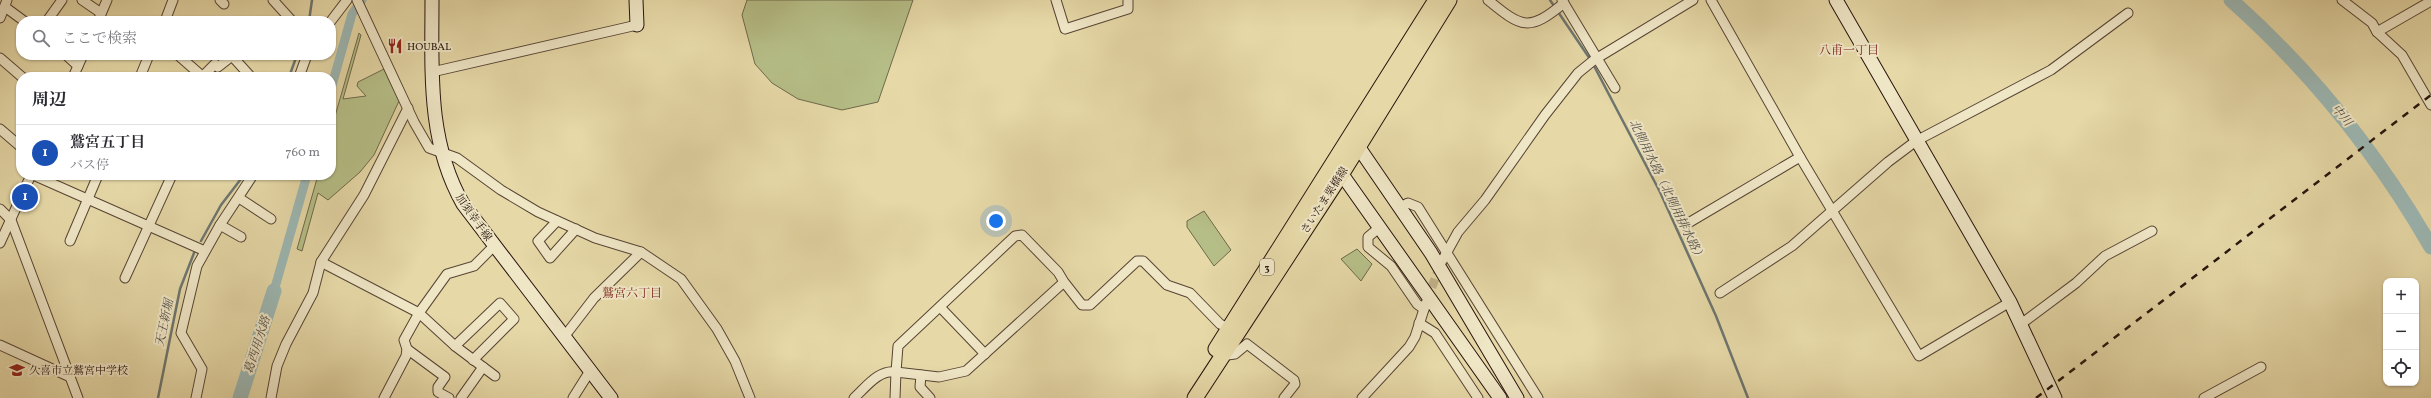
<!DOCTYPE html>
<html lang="ja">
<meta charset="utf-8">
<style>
:root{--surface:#fff;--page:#f7f7f7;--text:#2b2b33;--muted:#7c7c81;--line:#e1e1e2;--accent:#8f2418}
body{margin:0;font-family:Vollkorn,"Noto Serif JP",serif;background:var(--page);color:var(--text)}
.controls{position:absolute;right:12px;bottom:12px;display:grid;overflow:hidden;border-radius:8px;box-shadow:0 1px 3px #0004}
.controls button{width:36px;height:36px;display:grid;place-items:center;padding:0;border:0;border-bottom:1px solid var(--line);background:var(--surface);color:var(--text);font:20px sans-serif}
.you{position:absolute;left:996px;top:221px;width:14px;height:14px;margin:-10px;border:3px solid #fff;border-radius:50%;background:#1a73e8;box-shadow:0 0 0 6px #1a73e833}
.badge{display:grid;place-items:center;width:26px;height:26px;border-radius:50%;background:var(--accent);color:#fff;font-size:13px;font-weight:700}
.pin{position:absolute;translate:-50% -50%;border:2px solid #fff;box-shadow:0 1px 4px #0006}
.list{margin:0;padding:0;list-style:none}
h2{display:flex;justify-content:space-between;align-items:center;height:52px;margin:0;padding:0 16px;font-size:17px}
h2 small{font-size:13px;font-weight:400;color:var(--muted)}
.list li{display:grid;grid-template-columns:26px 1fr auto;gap:12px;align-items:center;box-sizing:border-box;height:56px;padding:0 16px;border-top:1px solid var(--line)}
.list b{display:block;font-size:15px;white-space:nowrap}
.list p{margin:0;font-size:13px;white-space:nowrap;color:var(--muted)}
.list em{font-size:13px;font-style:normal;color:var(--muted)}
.icon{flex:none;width:22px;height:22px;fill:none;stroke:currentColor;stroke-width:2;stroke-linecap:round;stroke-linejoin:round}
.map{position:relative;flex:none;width:2431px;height:398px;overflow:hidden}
.search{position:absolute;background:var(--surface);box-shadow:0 1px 3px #0004;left:16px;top:16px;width:320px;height:44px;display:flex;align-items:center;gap:10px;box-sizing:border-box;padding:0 14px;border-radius:16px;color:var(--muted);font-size:15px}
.panel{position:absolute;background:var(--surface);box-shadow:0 1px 3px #0004;left:16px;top:72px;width:320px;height:108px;border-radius:16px}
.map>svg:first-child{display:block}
.green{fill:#b6be87;stroke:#6e694a}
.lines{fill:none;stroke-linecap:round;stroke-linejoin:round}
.stream{stroke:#6d7671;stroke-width:2.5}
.canal{stroke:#9cb7b3;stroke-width:9}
.river{stroke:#9cb7b3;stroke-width:15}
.street-tunnel{stroke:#c0b188;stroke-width:9;stroke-dasharray:9 4.5;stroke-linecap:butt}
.street-casing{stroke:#574534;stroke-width:11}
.secondary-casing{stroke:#27140d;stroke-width:15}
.primary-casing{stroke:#27140d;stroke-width:17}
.street{stroke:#efe6c6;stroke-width:9}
.secondary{stroke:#efe6c6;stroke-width:13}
.primary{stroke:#e6d8a7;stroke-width:15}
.rail{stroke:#27140d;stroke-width:2.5;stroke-dasharray:7 7;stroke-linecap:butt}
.labels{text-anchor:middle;stroke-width:4;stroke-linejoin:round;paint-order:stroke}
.shield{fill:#efe6c6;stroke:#635344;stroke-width:1}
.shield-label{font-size:10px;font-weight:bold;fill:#27140d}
.poi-label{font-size:11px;fill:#27140d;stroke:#efe6c6;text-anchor:start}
.street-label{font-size:11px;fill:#27140d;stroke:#efe6c6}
.neighbourhood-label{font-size:12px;fill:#7a1f14;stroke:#efe6c6}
.water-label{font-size:12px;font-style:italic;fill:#504d47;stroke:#efe6c6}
</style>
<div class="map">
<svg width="2431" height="398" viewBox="0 0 2431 398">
<rect width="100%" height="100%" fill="#e6d8a7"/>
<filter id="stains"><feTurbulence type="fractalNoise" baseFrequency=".005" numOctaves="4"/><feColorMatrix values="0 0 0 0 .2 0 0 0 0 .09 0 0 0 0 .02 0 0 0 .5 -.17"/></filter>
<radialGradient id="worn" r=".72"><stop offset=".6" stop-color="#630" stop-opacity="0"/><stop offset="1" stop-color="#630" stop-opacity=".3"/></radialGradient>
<g class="green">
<polygon points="747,0 913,0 878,102 842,110 798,99 772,83 755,64 742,15"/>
<polygon points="359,33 361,35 343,99 366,96 357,86 358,82 384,69 399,101 374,155 360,172 328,200 318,193 302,251 297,249 318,175 331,175 331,130"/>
<polygon points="1204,211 1231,250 1214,266 1187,227 1187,221"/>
<polygon points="1357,249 1372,264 1361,281 1341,259"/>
</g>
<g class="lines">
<g class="stream">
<polyline points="1550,0 1590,59"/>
<polyline points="309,21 312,0"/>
<polyline points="1593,64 1660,192 1716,316 1748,398"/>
<polyline points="289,77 297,55"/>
<polyline points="201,241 221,205 244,175"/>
<polyline points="158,398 180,289 194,253"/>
</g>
<g class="canal">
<polyline points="331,89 352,14 362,0"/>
<polyline points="274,291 307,175"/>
</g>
<g class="river">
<path d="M2231,0C2312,72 2377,153 2431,247"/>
<polyline points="240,398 274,291"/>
</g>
<polyline class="street-tunnel" points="1427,300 1441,263"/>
<defs>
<g id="street">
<polyline points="82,0 101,13"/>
<polyline points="220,0 224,4"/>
<polyline points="273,0 292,21"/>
<polyline points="357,0 414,122 429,148 457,158 501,190 538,212 595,238 641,252 681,279 717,329 735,361 750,398"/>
<polyline points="1056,0 1065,29 1128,9 1128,0"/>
<path d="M1488,0C1522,28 1529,32 1564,3"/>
<polyline points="1562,0 1615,88"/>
<polyline points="1711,0 1800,157 1919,356 2010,302"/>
<polyline points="2342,0 2372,23 2377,32 2402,55 2431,105"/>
<polyline points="5,7 24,21"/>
<polyline points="0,18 7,0"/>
<polyline points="47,21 62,0"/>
<polyline points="98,21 107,0"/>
<polyline points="165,21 173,0"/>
<polyline points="331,21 347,0"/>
<polyline points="2377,32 2431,1"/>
<polyline points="66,55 78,66"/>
<polyline points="178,55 203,77"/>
<polyline points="0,58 22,77"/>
<polyline points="432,72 637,25"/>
<polyline points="203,76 215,64 218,67 232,56 251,77"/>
<polyline points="73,77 83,55"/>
<polyline points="140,77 149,55"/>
<polyline points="299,77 307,55"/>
<polyline points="0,129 21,147"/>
<polyline points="33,175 205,251"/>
<polyline points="239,198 271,219"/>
<polyline points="1400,207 1408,203 1418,207 1538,398"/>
<polyline points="0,209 11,220 78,398"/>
<polyline points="557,221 538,241 550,258 576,229"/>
<polyline points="1690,222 1800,157"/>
<polyline points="220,225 241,237"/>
<polyline points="1380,227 1368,237 1368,247 1391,266 1417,304 1424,309"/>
<polyline points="70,241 98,175"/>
<polyline points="0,243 31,175"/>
<polyline points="1442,261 1458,232 1485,200 1545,115 1578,73 1594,60 1693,0"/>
<polyline points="321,262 419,313 455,346 495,376"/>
<polyline points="125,278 172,175"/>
<polyline points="1064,282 1058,272 1022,235 1015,236 898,346 896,372 939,377 966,371 1064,282 1082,305 1090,305 1137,261 1143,261 1167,285 1190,293 1220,324 1228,328"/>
<polyline points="1720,293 1792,246 1888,162 1916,141 2051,70 2128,13"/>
<polyline points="940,307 985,354"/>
<polyline points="1419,323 1435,333 1478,398"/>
<polyline points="2021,324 2076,283 2105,256 2152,231"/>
<polyline points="564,337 594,298 641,252"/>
<polyline points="0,345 70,377"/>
<polyline points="455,346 500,303 514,319 473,360"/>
<polyline points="407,349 445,377 438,387 438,392 449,398"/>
<polyline points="1220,356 1235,354 1247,344 1294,380 1295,384 1284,398"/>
<polyline points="921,375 920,387 930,398"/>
<polyline points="196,398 202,369 181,333 197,266 220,225 253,175"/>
<polyline points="271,398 277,366 286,344 313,293 321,262 364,195 408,108"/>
<polyline points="384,398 406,356 407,349 404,340 419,313 447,274 474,266 494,246"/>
<polyline points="461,398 483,367"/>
<polyline points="573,398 590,371"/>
<path d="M854,398C866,387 879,369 896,372L895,398"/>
<polyline points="1362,398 1409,347 1415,337 1426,303"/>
<polyline points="2204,398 2261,367"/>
</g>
<g id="secondary">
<path d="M432,0C432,71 427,141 463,204L611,398"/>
<polyline points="636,0 637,25"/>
<polyline points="1836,0 2010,302 2055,398"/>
<polyline points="1353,139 1431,253 1517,398"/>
<polyline points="1336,166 1500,398"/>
</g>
<g id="primary">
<polyline points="1216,349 1436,0"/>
<polyline points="1195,398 1342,173 1449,0"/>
</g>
</defs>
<use href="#street" class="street-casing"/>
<use href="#secondary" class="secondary-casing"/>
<use href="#primary" class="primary-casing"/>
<use href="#street" class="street"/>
<use href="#secondary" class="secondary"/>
<use href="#primary" class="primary"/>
<polyline class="rail" points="2036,398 2431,95"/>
</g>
<defs>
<symbol id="restaurant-bare" viewBox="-9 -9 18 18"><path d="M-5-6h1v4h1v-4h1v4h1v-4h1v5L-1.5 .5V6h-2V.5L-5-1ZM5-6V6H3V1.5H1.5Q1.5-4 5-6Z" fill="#8f2418" stroke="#efe6c6" stroke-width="2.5" paint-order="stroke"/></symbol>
<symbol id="school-bare" viewBox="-9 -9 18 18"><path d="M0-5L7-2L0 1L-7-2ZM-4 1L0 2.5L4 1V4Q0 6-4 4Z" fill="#8f2418" stroke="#efe6c6" stroke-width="2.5" paint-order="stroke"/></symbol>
</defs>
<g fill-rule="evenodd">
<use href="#restaurant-bare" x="384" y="35" width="22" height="22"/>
<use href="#school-bare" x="6" y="359" width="22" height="22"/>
</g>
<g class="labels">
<rect class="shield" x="1260" y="259" width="14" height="16" rx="3"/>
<g class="shield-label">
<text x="1267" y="271">3</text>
</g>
<g class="poi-label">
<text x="407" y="50">HOUBAL</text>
<text x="29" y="374">久喜市立鷲宮中学校</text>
</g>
<g class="street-label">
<text transform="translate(1324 200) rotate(-57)" y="4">さいたま栗橋線</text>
<text transform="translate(474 217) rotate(55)" y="4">加須幸手線</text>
</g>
<g class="neighbourhood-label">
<text x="1849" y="54">八甫一丁目</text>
<text x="632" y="297">鷲宮六丁目</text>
</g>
<g class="water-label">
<text transform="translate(2342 115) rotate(50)" y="4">中川</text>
<text transform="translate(1667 190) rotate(64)" y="4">北側用水路（北側用排水路）</text>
<text transform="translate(164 323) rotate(-78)" y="4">天王新堀</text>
<text transform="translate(257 345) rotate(-72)" y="4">葛西用水路</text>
</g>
</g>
<rect width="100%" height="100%" filter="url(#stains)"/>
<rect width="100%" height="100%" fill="url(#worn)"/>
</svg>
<div class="controls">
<button>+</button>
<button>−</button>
<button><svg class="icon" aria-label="locate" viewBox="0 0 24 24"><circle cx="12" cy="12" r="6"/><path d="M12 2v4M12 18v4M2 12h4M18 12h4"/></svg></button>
</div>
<div class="you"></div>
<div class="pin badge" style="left:25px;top:197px;background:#1a4fb4">1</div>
<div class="search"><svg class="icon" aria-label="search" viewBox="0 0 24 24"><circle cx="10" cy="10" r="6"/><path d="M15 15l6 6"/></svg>ここで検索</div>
<section class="panel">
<h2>周辺<small></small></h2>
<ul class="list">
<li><span class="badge" style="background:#1a4fb4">1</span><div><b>鷲宮五丁目</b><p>バス停</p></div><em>760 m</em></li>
</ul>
</section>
</div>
